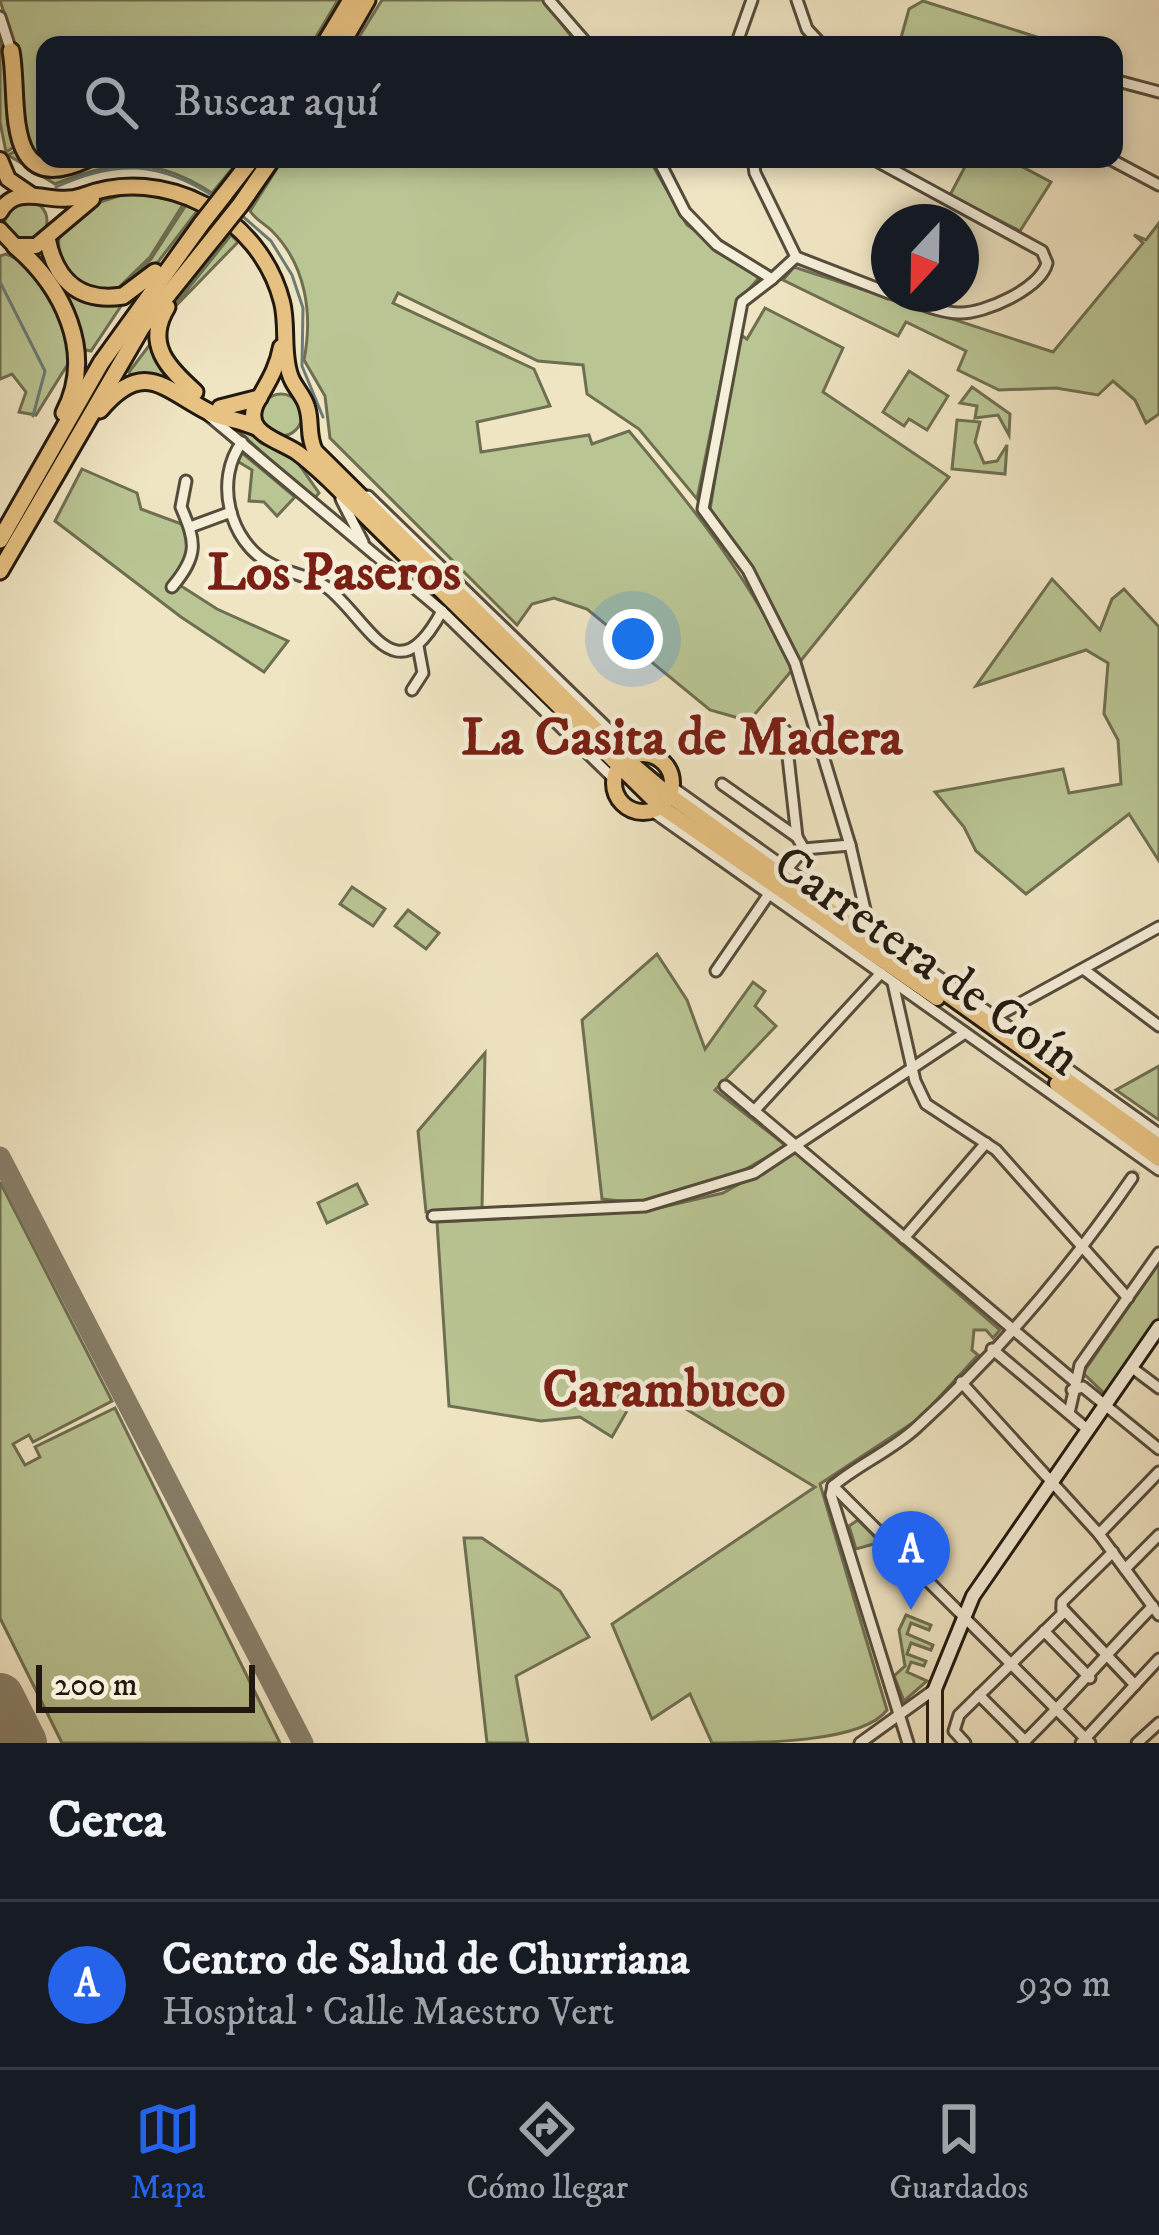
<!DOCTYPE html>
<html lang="es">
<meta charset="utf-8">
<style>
:root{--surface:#171b24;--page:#20242c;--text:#f1f3f6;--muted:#9ea1a6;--line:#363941;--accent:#2563eb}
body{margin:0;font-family:"IM FELL DW Pica",serif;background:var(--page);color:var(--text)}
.compass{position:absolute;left:871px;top:204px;width:108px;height:108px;border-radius:50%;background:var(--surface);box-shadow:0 6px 18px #0003;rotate:202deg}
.scale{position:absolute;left:36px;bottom:30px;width:219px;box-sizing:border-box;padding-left:12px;border:6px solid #21190f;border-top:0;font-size:33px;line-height:42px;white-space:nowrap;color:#21190f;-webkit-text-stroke:9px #f5eed8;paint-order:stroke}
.you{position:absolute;left:633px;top:639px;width:42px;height:42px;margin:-30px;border:9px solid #fff;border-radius:50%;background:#1a73e8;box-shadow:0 0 0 18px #1a73e833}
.badge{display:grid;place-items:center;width:78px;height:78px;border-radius:50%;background:var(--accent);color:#fff;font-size:39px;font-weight:700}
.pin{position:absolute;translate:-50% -99px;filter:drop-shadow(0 3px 6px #0008)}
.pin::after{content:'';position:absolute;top:63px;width:42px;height:36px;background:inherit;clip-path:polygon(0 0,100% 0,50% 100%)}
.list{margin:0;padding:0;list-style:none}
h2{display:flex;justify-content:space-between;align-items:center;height:156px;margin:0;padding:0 48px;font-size:51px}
h2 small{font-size:39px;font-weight:400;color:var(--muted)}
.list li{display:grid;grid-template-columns:78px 1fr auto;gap:36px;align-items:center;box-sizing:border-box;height:168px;padding:0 48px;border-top:3px solid var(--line)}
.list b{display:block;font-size:45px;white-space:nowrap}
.list p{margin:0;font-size:39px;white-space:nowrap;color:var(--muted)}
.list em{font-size:39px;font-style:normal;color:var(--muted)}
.icon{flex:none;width:66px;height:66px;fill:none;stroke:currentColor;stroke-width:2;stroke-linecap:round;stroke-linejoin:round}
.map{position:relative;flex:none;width:1159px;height:1743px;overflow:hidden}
.search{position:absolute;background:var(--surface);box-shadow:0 6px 18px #0003;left:36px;right:36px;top:36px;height:132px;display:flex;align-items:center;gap:30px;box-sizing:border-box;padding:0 42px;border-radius:24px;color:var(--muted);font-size:45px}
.sheet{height:324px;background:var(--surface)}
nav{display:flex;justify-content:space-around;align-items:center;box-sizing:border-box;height:168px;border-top:3px solid var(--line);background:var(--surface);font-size:33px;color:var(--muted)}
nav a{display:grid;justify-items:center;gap:6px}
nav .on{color:var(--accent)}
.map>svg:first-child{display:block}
.green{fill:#bac594;stroke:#6e6f52;stroke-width:3}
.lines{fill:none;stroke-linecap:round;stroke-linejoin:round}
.stream{stroke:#6a7c75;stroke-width:3}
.taxiway{stroke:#887f69;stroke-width:21}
.runway{stroke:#887f69;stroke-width:48}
.street-tunnel{stroke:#d1c6a8;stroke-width:9;stroke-dasharray:9 4.5;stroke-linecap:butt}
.street-casing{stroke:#554c3c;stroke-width:15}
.secondary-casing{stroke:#21190f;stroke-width:18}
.primary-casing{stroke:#21190f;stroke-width:20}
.highway-casing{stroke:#21190f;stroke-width:21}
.street{stroke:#f5eed8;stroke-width:9}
.secondary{stroke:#f5eed8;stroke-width:12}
.primary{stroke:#e8c282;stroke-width:14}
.highway{stroke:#e8c282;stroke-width:15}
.highway-bridge-casing{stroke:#21190f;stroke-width:21;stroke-linecap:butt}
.highway-bridge{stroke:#e8c282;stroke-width:15}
.labels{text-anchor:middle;stroke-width:9;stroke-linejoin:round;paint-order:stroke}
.street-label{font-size:51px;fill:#21190f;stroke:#f5eed8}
.neighbourhood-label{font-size:54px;font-weight:bold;fill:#7a1f14;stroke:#f5eed8}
</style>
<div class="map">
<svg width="1159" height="1743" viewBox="0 0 1159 1743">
<rect width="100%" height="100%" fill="#f0e5c3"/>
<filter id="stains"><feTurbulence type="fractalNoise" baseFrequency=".00167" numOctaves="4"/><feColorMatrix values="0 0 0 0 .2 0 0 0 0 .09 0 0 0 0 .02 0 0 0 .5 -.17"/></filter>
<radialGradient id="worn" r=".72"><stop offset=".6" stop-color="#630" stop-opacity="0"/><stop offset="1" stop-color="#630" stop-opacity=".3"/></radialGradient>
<g class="green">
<polygon points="0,0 338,0 311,45 45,45 45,159 80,159 47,164 22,148 16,52"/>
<polygon points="382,0 543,0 578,45 354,45"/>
<polygon points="923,1 1040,38 1038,45 899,45 909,9"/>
<path d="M0,29C11,66 0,117 14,147L6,152L0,122Z"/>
<path d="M16,151L28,161L66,171L100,159H240L212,193C156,156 115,160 55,184L8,155Z"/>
<path d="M283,159H649L687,225L756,273L758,279L737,303L697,499L639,429L587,394L583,365L538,361L398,293L393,303L534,369L550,406L477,422L481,452L589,435L592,444L629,431C693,507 750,579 793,669L749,721L710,710L587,609L554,598L532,604L517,625L330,438L325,396L304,360C313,314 306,265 272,231C264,223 256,220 250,211Z"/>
<polygon points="969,159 1015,163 1051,182 1020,231 950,195"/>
<path d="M131,192L184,203L150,257L115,291C81,289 56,275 59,238L94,204Z"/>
<circle cx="26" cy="221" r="21"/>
<polygon points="186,205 198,210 151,271 125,286 151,259"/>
<polygon points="1159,223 1159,414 1146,423 1135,400 1113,381 1098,395 1056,388 999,390 958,370 966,351 906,322 898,336 783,280 794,267 1053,352 1143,243 1134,235 1146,240"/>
<polygon points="231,235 238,242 167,315"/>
<path d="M6,254C50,270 62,318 71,359L36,415L19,412L26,392L12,374L0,379V256Z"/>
<polygon points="60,286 82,299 123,303 91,351 81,349"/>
<polygon points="765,308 843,348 823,392 949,477 799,663 754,571 710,510 738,333 747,339"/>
<polygon points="151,343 171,378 132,377 129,372"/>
<polygon points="909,371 948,396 927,430 909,419 904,426 883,412"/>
<polygon points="972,387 1010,414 1009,435 998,415 975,418 977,406 960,403"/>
<circle cx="281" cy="415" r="21"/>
<polygon points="957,420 980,422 975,442 984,463 997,461 1007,445 1005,474 952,469"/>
<polygon points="243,426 261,443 293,456 319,493 313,500 241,433"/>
<polygon points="241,452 295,497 277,516 264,502 249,501 252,470 237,461"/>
<polygon points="82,469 137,493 141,509 187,526 189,572 178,584 217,609 288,641 264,672 181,617 55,521"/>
<polygon points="1052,579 1100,630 1112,599 1124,589 1159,627 1159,861 1129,814 1026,894 976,851 964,827 935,792 1063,769 1069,793 1121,784 1118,740 1104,714 1108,663 1086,650 976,686"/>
<polygon points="352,887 385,909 373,926 340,904"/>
<polygon points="408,910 439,933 426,949 395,926"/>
<path d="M657,954L687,1000L705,1049L753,982L765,991L755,1006L776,1026L715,1090L785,1145C734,1181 666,1209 602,1199L582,1020Z"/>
<polygon points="485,1053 482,1208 426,1212 418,1131"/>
<polygon points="1159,1066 1159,1120 1116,1090"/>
<path d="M795,1152L1000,1330L993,1338L986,1330H974L972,1350L978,1355L920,1418L820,1484L887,1710C862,1743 759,1743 712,1743L690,1694L652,1719L612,1624L815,1487L643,1383L612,1437L580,1417L541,1421L449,1406L437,1222L650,1210L723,1193Z"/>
<polygon points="0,1182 112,1401 33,1442 29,1435 13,1444 25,1465 40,1457 35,1447 115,1408 280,1743 62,1743 0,1618"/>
<polygon points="357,1184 367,1204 327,1223 318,1203"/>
<polygon points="1159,1263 1159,1320 1106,1395 1083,1373"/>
<polygon points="858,1520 904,1566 891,1573 886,1553 874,1544 856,1549 849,1526"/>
<polygon points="464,1538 482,1538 560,1591 589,1637 516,1676 528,1743 487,1743"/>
<polygon points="906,1615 931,1625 929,1630 911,1623 907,1634 933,1645 931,1650 911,1643 907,1654 926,1661 924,1666 911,1662 907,1672 927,1681 904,1701 894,1676 905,1666 899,1630"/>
</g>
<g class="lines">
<g class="stream">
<path d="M56,187C116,159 160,161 216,198"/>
<polyline points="239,213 271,241 292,275 303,308 302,366 323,417"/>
<polyline points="0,282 45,371 33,416"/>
</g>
<polyline class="taxiway" points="0,1157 303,1743"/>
<polyline class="runway" points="0,1697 23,1743"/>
<polyline class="street-tunnel" points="1132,1178 1139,1168"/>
<defs>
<g id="street">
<polyline points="549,0 588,45"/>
<polyline points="797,0 807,29 822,45"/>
<polyline points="0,17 11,51"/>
<polyline points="736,45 752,0"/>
<polyline points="1114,80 1159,92"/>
<polyline points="658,159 685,212 717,245 772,279 796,257"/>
<polyline points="753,159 755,173 796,257"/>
<path d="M873,159L1042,251L1047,263C1041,288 985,314 959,313C938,313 913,300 893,294"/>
<polyline points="1110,159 1159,185"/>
<polyline points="796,257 889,293"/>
<polyline points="772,279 742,302 703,509 748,570 795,663 850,845 869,927"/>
<polyline points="208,415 442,611 614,779"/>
<path d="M242,442C214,480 229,541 269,563C288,574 313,576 329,589C371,624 396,697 442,611"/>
<polyline points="368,496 635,755"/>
<polyline points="341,499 363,542"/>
<polyline points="193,526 231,512"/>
<path d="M172,587C199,555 196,542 181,507L186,481"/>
<polyline points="412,690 423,673 418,646"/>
<polyline points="785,730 797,837"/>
<polyline points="722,784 797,837 804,849"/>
<polyline points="672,787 1159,1134"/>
<polyline points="652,811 1159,1170"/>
<polyline points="787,869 804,849 850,845"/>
<polyline points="716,971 769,894"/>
<polyline points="1086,971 1159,1026"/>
<polyline points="893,983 915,1081 926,1104 996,1150 1128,1298"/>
<polyline points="995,1017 1159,927"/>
<polyline points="725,1086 1073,1380"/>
<polyline points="754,1111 881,973"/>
<polyline points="433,1216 645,1206 754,1173 965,1033"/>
<polyline points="904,1238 986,1143"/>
<polyline points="992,1349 1087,1429"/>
<polyline points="1131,1367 1159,1388"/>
<polyline points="961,1382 1099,1534 1159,1615"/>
<polyline points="1072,1390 1083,1387 1159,1449"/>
<polyline points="1069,1413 1080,1365 1159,1253"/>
<path d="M833,1486C859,1464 891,1451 916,1428C997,1354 1070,1268 1132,1178"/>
<polyline points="833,1486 1090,1743"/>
<polyline points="833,1486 831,1495 908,1743"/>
<polyline points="1099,1534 1159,1472"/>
<polyline points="1125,1569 1159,1535"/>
<polyline points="1062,1608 1135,1685"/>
<polyline points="1044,1631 1090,1678"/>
<polyline points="979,1695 1025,1741"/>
<polyline points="860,1743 935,1689"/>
<polyline points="965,1743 954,1731 959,1715 1062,1614 1062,1602 1113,1552"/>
<path d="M1023,1743C1069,1698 1108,1652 1153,1606"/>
<polyline points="1081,1743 1159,1659"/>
<polyline points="1137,1743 1159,1723"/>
</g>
<polyline id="secondary" points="935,1743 935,1689 973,1596 1159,1327"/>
<g id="primary">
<polyline points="0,160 8,179 30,194"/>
<path d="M0,212C18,180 52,207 82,196C164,164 260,216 282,302C288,325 282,352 290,375C293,386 304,395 307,407C312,422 307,435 315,451L626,759L669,795L1159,1146"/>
<polyline points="0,230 15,246 36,246 92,199"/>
<path d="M281,347C277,369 268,382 258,400C239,433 280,440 298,453C309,461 318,470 328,479L660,806L937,998"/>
<circle cx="643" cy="783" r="29"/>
<polyline points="1057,1084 1159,1159"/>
</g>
<g id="highway">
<polyline points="324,45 351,0"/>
<polyline points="341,45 367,0"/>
<path d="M11,51C20,97 0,200 87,159"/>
<polyline points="224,195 252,159"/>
<polyline points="240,205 272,159"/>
<path d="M47,238C55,279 78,303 123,296L155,272"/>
<path d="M15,246C62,286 96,352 64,413"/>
<path d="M167,307C144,344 168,368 195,392"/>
<polyline points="220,408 259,398"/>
<path d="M100,410C144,358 164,389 209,412C224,419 241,420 256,427"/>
<polyline points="0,540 101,363 202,223"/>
<polyline points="0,571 142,327 216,235"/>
</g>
</defs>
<use href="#street" class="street-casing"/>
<use href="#secondary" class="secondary-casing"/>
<use href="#primary" class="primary-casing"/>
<use href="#highway" class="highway-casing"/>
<use href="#street" class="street"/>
<use href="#secondary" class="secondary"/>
<use href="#primary" class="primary"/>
<use href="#highway" class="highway"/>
<defs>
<g id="highway-bridge">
<polyline points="202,223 224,195"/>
<polyline points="216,235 240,205"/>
</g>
</defs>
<use href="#highway-bridge" class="highway-bridge-casing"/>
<use href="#highway-bridge" class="highway-bridge"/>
</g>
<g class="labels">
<g class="street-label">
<text transform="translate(928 959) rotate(35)" y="18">Carretera de Coín</text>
</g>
<g class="neighbourhood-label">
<text x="334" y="589">Los Paseros</text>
<text x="682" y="754">La Casita de Madera</text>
<text x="664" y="1406">Carambuco</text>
</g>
</g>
<rect width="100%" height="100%" filter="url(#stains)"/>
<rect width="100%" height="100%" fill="url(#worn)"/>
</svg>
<svg class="compass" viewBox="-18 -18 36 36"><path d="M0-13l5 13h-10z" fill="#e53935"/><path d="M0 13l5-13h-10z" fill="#9ea1a6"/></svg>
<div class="scale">200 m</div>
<div class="you"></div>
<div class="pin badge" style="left:911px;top:1610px">A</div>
<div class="search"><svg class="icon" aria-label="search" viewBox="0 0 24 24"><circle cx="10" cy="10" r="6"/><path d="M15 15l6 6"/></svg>Buscar aquí</div>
</div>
<section class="sheet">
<h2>Cerca<small></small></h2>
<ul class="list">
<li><span class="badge">A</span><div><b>Centro de Salud de Churriana</b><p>Hospital · Calle Maestro Vert</p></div><em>930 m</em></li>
</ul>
</section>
<nav>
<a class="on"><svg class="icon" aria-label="map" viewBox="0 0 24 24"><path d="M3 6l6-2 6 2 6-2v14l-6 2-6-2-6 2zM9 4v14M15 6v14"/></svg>Mapa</a>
<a><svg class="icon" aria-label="directions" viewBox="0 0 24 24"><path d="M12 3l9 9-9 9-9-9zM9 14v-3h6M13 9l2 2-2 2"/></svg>Cómo llegar</a>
<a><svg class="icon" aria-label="saved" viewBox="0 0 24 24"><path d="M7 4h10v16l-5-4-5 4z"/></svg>Guardados</a>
</nav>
